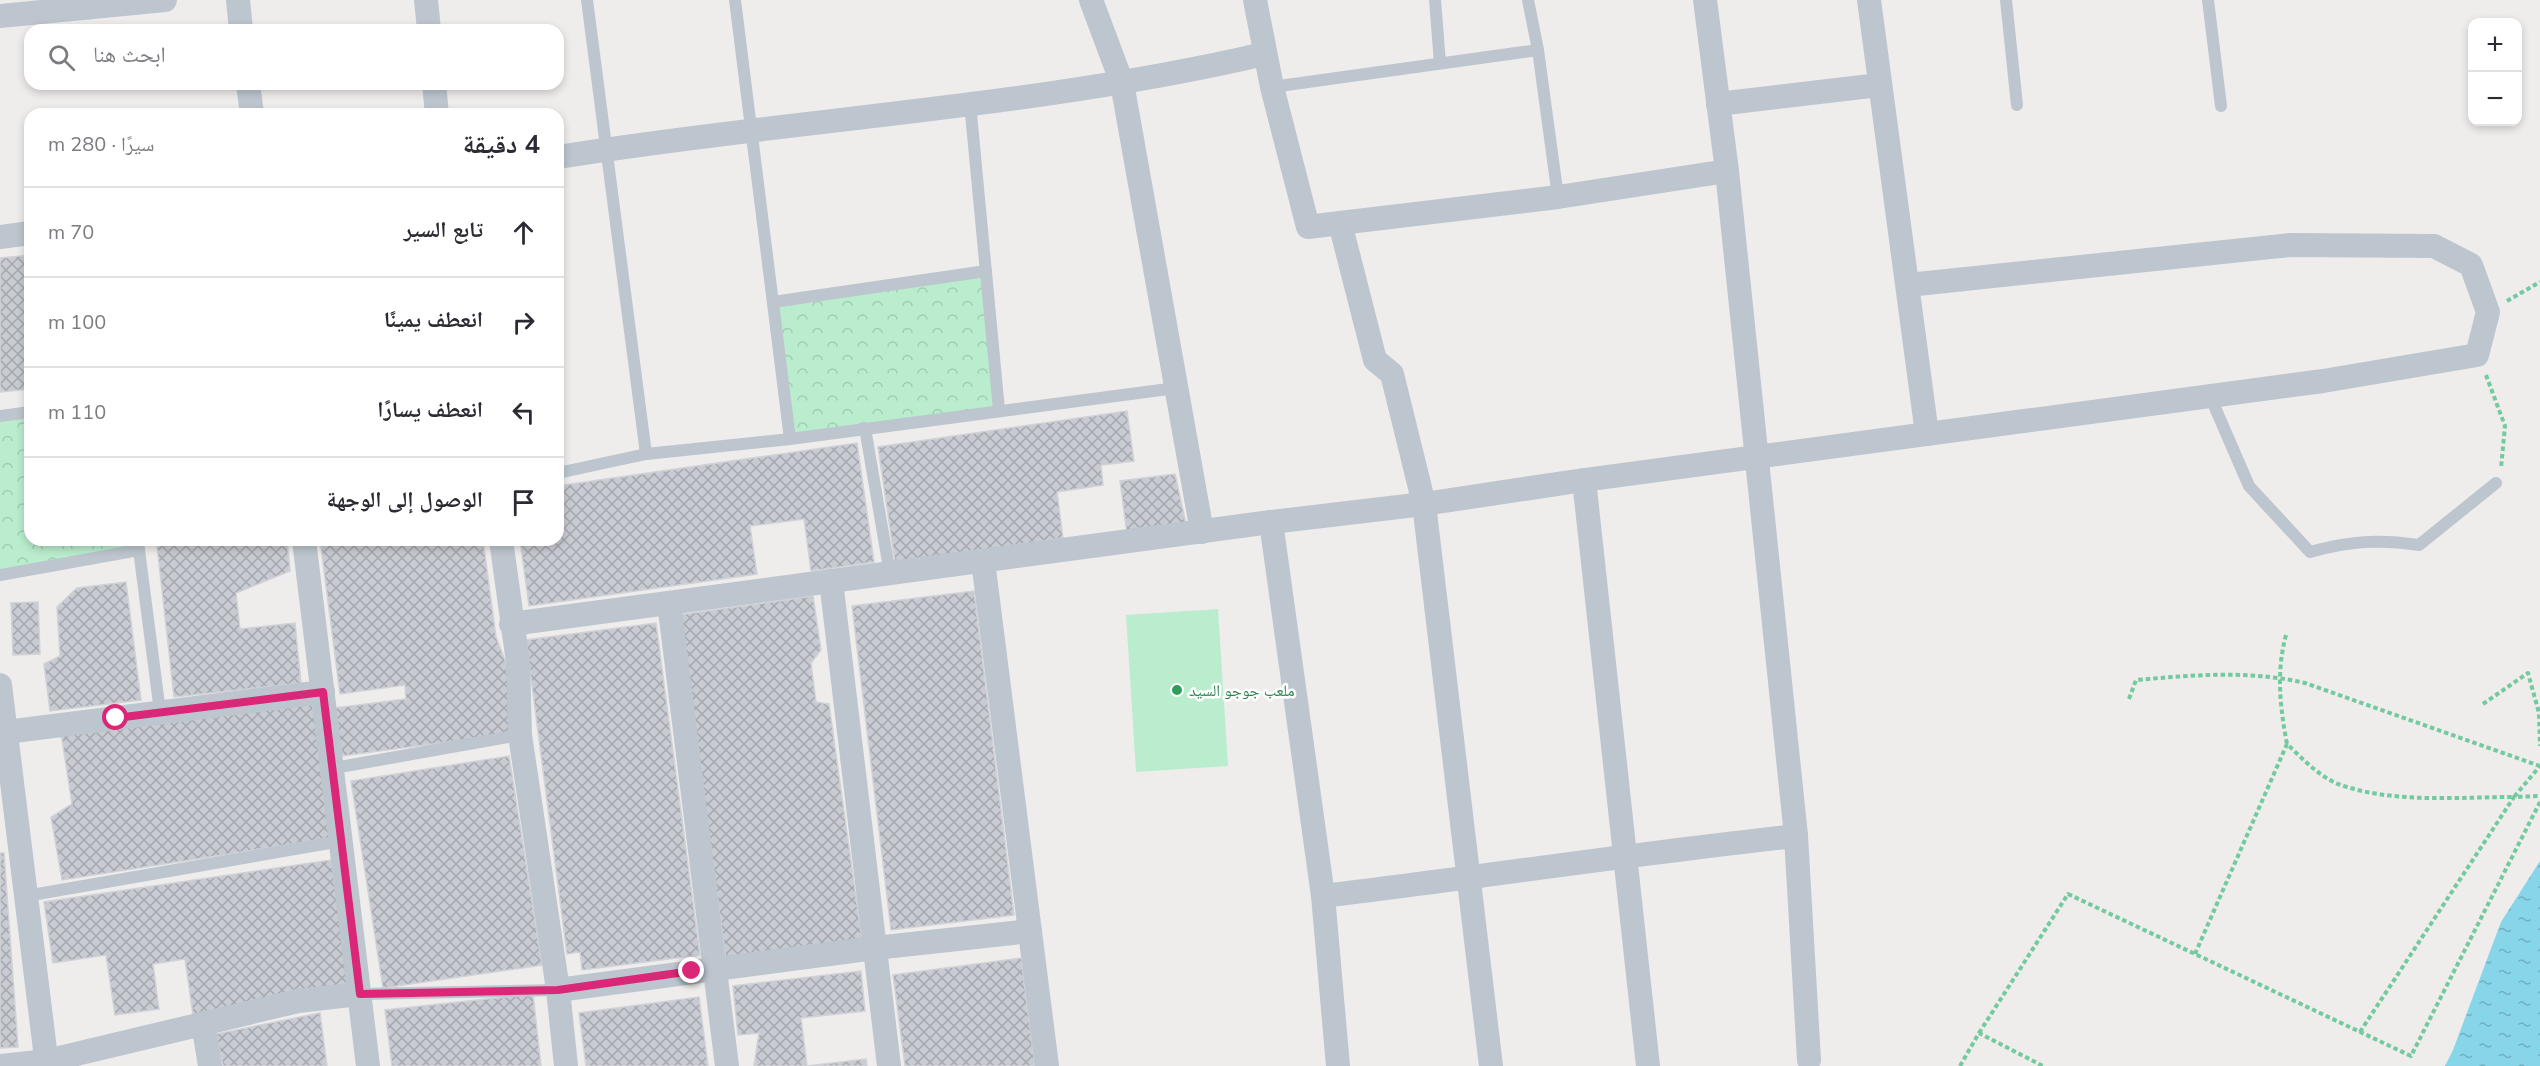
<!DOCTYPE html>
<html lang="ar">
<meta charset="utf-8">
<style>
:root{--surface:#fff;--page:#f2f2f3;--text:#2b2b33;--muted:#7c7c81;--line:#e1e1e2}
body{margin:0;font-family:"Nunito Sans","Noto Naskh Arabic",sans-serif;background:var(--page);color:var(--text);direction:rtl}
.controls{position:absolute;right:18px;top:18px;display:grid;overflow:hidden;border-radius:12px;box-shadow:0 3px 9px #0003}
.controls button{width:54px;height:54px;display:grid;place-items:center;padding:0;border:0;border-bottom:2px solid var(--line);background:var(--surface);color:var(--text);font:30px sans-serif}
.stop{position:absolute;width:18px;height:18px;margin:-14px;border:4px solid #db2777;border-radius:50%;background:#fff}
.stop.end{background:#db2777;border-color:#fff;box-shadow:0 2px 6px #0008}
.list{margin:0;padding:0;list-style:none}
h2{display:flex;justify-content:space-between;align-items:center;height:78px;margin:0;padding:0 24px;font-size:26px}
h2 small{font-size:20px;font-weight:400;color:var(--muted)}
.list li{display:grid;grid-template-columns:39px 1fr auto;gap:18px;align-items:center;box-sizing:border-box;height:90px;padding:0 24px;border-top:2px solid var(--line)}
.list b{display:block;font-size:22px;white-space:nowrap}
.list em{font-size:20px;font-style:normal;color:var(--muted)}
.icon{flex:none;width:33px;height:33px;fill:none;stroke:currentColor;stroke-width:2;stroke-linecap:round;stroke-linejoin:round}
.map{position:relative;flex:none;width:2540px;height:1066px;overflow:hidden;direction:ltr}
.search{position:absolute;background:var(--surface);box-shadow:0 3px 9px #0003;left:24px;top:24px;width:540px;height:66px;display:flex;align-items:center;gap:15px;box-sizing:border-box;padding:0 21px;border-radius:18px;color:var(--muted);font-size:22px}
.panel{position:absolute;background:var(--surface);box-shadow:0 3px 9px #0003;left:24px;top:108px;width:540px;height:438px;border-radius:18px;direction:rtl}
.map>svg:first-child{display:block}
.grass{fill:#b9edcd}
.park{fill:url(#park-crowns)}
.water{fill:url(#water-ripples)}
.building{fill:url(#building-cross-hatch);stroke:#d0d2d8;stroke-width:1.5}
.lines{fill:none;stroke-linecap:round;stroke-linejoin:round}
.path{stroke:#72ca9e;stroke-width:4;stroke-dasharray:4.5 3;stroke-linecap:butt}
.service{stroke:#bdc6ce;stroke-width:12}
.minor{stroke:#bdc6ce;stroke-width:24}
.route{stroke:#db2777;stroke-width:8}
.leisure-dot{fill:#2e9e5b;stroke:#fff;stroke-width:2}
.labels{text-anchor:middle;stroke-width:5;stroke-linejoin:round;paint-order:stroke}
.leisure-label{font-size:16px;fill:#27864d;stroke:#fff;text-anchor:start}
</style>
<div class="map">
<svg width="2540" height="1066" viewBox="0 0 2540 1066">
<defs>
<pattern id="park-crowns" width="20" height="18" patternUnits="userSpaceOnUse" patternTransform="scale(1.5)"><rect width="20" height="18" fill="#b9edcd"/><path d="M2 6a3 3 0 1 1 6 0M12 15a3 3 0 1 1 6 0" fill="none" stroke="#a0cdb2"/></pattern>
<pattern id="water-ripples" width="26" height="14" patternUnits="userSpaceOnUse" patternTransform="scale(1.5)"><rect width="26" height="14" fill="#87d5e9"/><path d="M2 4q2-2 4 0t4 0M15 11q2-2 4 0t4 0" fill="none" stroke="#70afc0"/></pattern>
<pattern id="building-cross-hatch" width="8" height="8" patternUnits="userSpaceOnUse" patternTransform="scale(1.5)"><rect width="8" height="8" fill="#c8cbd1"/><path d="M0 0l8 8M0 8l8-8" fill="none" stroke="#a4a7ad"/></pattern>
</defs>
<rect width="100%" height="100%" fill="#efecec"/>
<polygon class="grass" points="1218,609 1228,766 1136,772 1126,615"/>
<g class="park">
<polygon points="986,271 999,410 790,439 773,302"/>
<polygon points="30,412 30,540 138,540 139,550 0,575 0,416"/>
</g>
<polygon class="water" points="2540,861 2540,1066 2445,1066 2453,1050 2501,922"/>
<g class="building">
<polygon points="30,255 30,389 0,392 0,258"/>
<polygon points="1127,411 1134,461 1101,465 1103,485 1057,492 1063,538 895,562 878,447"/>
<polygon points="857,443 874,562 811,571 804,519 750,526 757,574 529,606 520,540 558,540 558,486"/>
<polygon points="1175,474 1186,524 1127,534 1120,481"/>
<polygon points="287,540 290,571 236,593 240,629 295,623 301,683 174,697 157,546 203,540"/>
<polygon points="320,540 483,540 496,637 506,663 515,733 342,756 335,708 406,699 405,685 340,694"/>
<polygon points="126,582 141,700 50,711 44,664 60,656 57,607 77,588"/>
<polygon points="974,591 1014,915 891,930 852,606"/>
<polygon points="813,596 821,650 811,663 816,702 829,704 862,940 726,959 678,615"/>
<polygon points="38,602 40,654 13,655 11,603"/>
<polygon points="656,623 700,955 582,970 580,952 567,954 526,640"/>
<polygon points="312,703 337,837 62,880 51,817 72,804 61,733"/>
<polygon points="509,756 542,965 383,988 351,781"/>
<polygon points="0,853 4,853 18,1047 0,1048"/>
<polygon points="331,860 351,992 193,1015 185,959 153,964 159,1009 115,1015 106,955 53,963 44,902"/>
<polygon points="1021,958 1035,1066 905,1066 893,975"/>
<polygon points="861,971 865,1011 801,1018 807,1066 866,1059 867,1066 754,1066 759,1033 738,1035 733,986"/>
<polygon points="533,994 541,1066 392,1066 385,1010"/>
<polygon points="699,997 708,1066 586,1066 579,1013"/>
<polygon points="320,1013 327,1066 223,1066 216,1034"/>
</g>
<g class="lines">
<g class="path">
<polyline points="2507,301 2540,282"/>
<polyline points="2486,375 2505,426 2501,468"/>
<path d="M2286,635C2276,672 2280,707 2287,744"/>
<path d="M2129,699L2136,680C2193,675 2249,670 2305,683L2540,766"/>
<polyline points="2483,704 2528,673 2539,713 2540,746"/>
<path d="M2195,954L2287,744C2304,760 2323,781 2347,787C2399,803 2460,797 2514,797L2540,766"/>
<polyline points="2360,1032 2514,797 2540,796"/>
<polyline points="1979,1033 2068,894 2411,1056 2540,802"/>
<polyline points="1960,1066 1979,1033 2043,1066"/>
</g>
<g class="service">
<polyline points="587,0 646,454"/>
<polyline points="735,0 790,439"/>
<polyline points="1435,0 1440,63"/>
<polyline points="1528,0 1538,50 1558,197"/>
<polyline points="2006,0 2017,105"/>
<polyline points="2208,0 2221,106"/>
<polyline points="1272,87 1538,50"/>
<polyline points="970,103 999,410"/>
<polyline points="773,302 986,271"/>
<path d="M2210,396L2249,486L2310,552C2350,541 2378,539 2419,545L2496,483"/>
<polyline points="0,416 30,412"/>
<polyline points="865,428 890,574"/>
<polyline points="558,473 646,454 790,439 1176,388"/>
<polyline points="139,550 160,712"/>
<polyline points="0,575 139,550 138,540"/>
<polyline points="334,768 520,735"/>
<polyline points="26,896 341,841"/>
<polyline points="359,994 558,990"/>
</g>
<g class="minor">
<polyline points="238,0 241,30"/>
<polyline points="426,0 429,30"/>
<polyline points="1091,0 1122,83 1202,532"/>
<polyline points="1255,0 1272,87 1308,227 1340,223 1375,360 1392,374 1424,504 1491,1066"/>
<polyline points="1705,0 1727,171 1796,836 1809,1060"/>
<polyline points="1869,0 1927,434"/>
<polyline points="0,16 165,0"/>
<polyline points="248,84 252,114"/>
<polyline points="434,84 437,114"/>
<polyline points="1718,104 1879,85"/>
<path d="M558,157C793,119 1032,108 1264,54"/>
<polyline points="1340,223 1558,197 1727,171"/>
<polyline points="0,237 30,233"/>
<polyline points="1584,480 1648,1066"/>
<polyline points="1271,522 1323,896"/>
<polyline points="304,540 368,1066"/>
<polyline points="501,540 518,662 520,735 558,990 566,1066"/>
<polyline points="983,561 1047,1066"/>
<polyline points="831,581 889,1066"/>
<polyline points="669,603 727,1066"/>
<polyline points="511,624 1271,522 1424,504 1584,480 2323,381 2477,355 2488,312 2471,265 2434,246 2290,245 1908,285"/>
<polyline points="0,685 47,1066"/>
<polyline points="6,732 323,692"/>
<polyline points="558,990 875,948 1030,931"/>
<polyline points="203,1023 210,1066"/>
<polyline points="0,1066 47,1061 298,1001 359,994"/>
<path d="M1338,1066L1323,896C1481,877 1638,853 1796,836"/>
</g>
</g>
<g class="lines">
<polyline class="route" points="116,718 323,692 360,994 558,990 692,971"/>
</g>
<circle class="leisure-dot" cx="1177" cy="690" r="6"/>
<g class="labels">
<g class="leisure-label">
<text x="1189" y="696">ملعب جوجو السيد</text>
</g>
</g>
</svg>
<div class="controls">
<button>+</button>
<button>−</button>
</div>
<div class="stop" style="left:116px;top:718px"></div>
<div class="stop end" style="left:692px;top:971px"></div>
<div class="search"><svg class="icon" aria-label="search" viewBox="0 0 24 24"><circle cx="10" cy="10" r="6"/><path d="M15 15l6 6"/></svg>ابحث هنا</div>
<section class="panel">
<h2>4 دقيقة<small>سيرًا · 280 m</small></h2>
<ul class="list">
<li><svg class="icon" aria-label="ahead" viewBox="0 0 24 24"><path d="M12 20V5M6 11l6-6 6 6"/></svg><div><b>تابع السير</b></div><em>70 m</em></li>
<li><svg class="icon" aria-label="right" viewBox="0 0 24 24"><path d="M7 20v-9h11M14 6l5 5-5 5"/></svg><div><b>انعطف يمينًا</b></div><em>100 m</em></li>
<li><svg class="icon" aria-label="left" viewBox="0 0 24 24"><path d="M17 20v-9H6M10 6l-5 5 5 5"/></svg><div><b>انعطف يسارًا</b></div><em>110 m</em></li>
<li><svg class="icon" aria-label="arrive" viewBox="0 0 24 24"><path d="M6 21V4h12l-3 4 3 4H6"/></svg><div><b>الوصول إلى الوجهة</b></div></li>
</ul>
</section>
</div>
